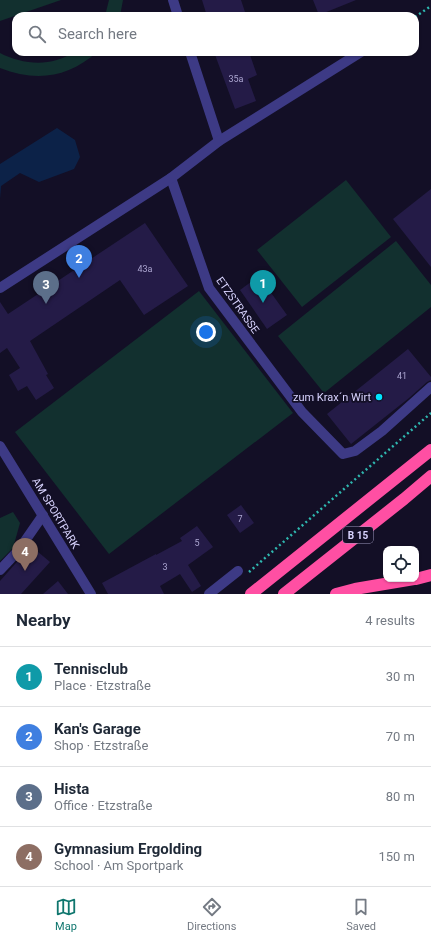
<!DOCTYPE html>
<meta charset="utf-8">
<style>
:root{--surface:#fff;--page:#f6f6f7;--text:#1f2937;--muted:#747a83;--line:#e0e1e3;--accent:#0f766e}
body{margin:0;font-family:Roboto,sans-serif;background:var(--page);color:var(--text)}
.controls{position:absolute;right:12px;bottom:12px;display:grid;overflow:hidden;border-radius:8px;box-shadow:0 1px 3px #0004}
.controls button{width:36px;height:36px;display:grid;place-items:center;padding:0;border:0;border-bottom:1px solid var(--line);background:var(--surface);color:var(--text);font:20px sans-serif}
.you{position:absolute;left:206px;top:332px;width:14px;height:14px;margin:-10px;border:3px solid #fff;border-radius:50%;background:#1a73e8;box-shadow:0 0 0 6px #1a73e833}
.badge{display:grid;place-items:center;width:26px;height:26px;border-radius:50%;background:var(--accent);color:#fff;font-size:13px;font-weight:700}
.pin{position:absolute;translate:-50% -33px;filter:drop-shadow(0 1px 2px #0008)}
.pin::after{content:'';position:absolute;top:21px;width:14px;height:12px;background:inherit;clip-path:polygon(0 0,100% 0,50% 100%)}
.list{margin:0;padding:0;list-style:none}
h2{display:flex;justify-content:space-between;align-items:center;height:52px;margin:0;padding:0 16px;font-size:17px}
h2 small{font-size:13px;font-weight:400;color:var(--muted)}
.list li{display:grid;grid-template-columns:26px 1fr auto;gap:12px;align-items:center;box-sizing:border-box;height:60px;padding:0 16px;border-top:1px solid var(--line)}
.list b{display:block;font-size:15px;white-space:nowrap}
.list p{margin:0;font-size:13px;white-space:nowrap;color:var(--muted)}
.list em{font-size:13px;font-style:normal;color:var(--muted)}
.icon{flex:none;width:22px;height:22px;fill:none;stroke:currentColor;stroke-width:2;stroke-linecap:round;stroke-linejoin:round}
.map{position:relative;flex:none;width:431px;height:594px;overflow:hidden}
.search{position:absolute;background:var(--surface);box-shadow:0 1px 3px #0004;left:12px;right:12px;top:12px;height:44px;display:flex;align-items:center;gap:10px;box-sizing:border-box;padding:0 14px;border-radius:12px;color:var(--muted);font-size:15px}
.sheet{height:292px;background:var(--surface)}
nav{display:flex;justify-content:space-around;align-items:center;box-sizing:border-box;height:56px;border-top:1px solid var(--line);background:var(--surface);font-size:11px;color:var(--muted)}
nav a{display:grid;justify-items:center;gap:2px}
nav .on{color:var(--accent)}
.map>svg:first-child{display:block}
.green{fill:#12302f}
.water{fill:#0c2248}
.building{fill:#241b47}
.lines{fill:none;stroke-linecap:round;stroke-linejoin:round}
.path{stroke:#2fb8b0;stroke-width:2.5;stroke-dasharray:2 3;stroke-linecap:butt}
.minor{stroke:#3d3a85;stroke-width:10}
.highway{stroke:#ff4fa3;stroke-width:12}
.poi-dot{fill:#00e5ff;stroke:#130f26;stroke-width:1.5}
.labels{text-anchor:middle;stroke-width:3.5;stroke-linejoin:round;paint-order:stroke}
.number-label{font-size:9px;fill:#aca6d1}
.shield{fill:#130f26;stroke:#9e99be;stroke-width:1}
.shield-label{font-size:10px;font-weight:bold;fill:#d9d4ff}
.street-label{font-size:11px;fill:#d9d4ff;stroke:#130f26}
.poi-label{font-size:11px;fill:#d9d4ff;stroke:#130f26;text-anchor:end}
</style>
<div class="map">
<svg width="431" height="594" viewBox="0 0 431 594">
<rect width="100%" height="100%" fill="#130f26"/>
<g class="green">
<polygon points="0,0 61,0 0,21"/>
<polygon points="109,0 123,0 120,16 105,16"/>
<path d="M74,52H97C68,78 36,82 0,68V53C23,65 52,67 74,52Z"/>
<polygon points="346,180 391,237 302,307 257,250"/>
<polygon points="396,241 431,285 431,307 324,393 278,336"/>
<polygon points="199,291 293,413 109,554 15,432"/>
<polygon points="13,512 20,523 13,548 0,561 0,518"/>
</g>
<polygon class="water" points="57,128 75,140 80,157 74,169 39,182 20,173 1,186 0,199 0,164"/>
<g class="building">
<polygon points="202,0 241,0 245,12 242,13 243,16 207,16"/>
<polygon points="313,0 356,0 319,15"/>
<polygon points="214,52 249,52 257,75 248,79 256,101 235,109"/>
<polygon points="431,189 431,267 393,219"/>
<polygon points="145,223 188,286 144,315 120,280 30,341 48,374 46,375 54,388 36,400 27,386 18,391 9,375 20,368 7,348 0,353 0,302 8,314"/>
<polygon points="259,276 287,315 267,329 240,290"/>
<polygon points="408,349 431,377 431,380 427,382 409,398 351,444 327,414"/>
<polygon points="241,505 254,523 240,533 227,515"/>
<polygon points="197,526 213,547 188,565 201,586 192,592 180,574 160,586 164,594 108,594 102,583 156,554 156,555 182,541 180,538"/>
<polygon points="31,546 50,562 21,594 0,594 0,581"/>
<polygon points="58,581 68,594 43,594"/>
</g>
<g class="lines">
<g class="path">
<polyline points="415,17 431,6"/>
<polyline points="249,572 431,413"/>
</g>
<g class="minor">
<polyline points="173,0 178,16"/>
<polyline points="190,52 219,141"/>
<polyline points="171,178 209,288 302,412 343,454 355,451 382,431 431,387"/>
<polyline points="0,288 171,178 219,141 361,52"/>
<polyline points="0,446 91,594"/>
<polyline points="0,570 18,551 43,515"/>
<polyline points="209,594 238,571"/>
</g>
<g class="highway">
<polyline points="416,579 431,575"/>
<polyline points="251,594 431,450"/>
<polyline points="284,594 404,499 431,476"/>
<polyline points="336,594 355,589 414,579"/>
</g>
</g>
<circle class="poi-dot" cx="379" cy="397" r="4"/>
<g class="labels">
<g class="number-label">
<text x="236" y="82">35a</text>
<text x="145" y="272">43a</text>
<text x="402" y="379">41</text>
<text x="240" y="522">7</text>
<text x="197" y="546">5</text>
<text x="165" y="570">3</text>
</g>
<rect class="shield" x="343" y="527" width="30" height="16" rx="3"/>
<g class="shield-label">
<text x="358" y="539">B 15</text>
</g>
<g class="street-label">
<text transform="translate(238 305) rotate(55)" y="4">ETZSTRASSE</text>
<text transform="translate(56 513) rotate(59)" y="4">AM SPORTPARK</text>
</g>
<g class="poi-label">
<text x="371" y="401">zum Krax´n Wirt</text>
</g>
</g>
</svg>
<div class="controls">
<button><svg class="icon" aria-label="locate" viewBox="0 0 24 24"><circle cx="12" cy="12" r="6"/><path d="M12 2v4M12 18v4M2 12h4M18 12h4"/></svg></button>
</div>
<div class="you"></div>
<div class="pin badge" style="left:263px;top:303px;background:#0f9aa8">1</div>
<div class="pin badge" style="left:79px;top:278px;background:#3f7fe0">2</div>
<div class="pin badge" style="left:46px;top:304px;background:#5c6f8a">3</div>
<div class="pin badge" style="left:25px;top:571px;background:#8d6e63">4</div>
<div class="search"><svg class="icon" aria-label="search" viewBox="0 0 24 24"><circle cx="10" cy="10" r="6"/><path d="M15 15l6 6"/></svg>Search here</div>
</div>
<section class="sheet">
<h2>Nearby<small>4 results</small></h2>
<ul class="list">
<li><span class="badge" style="background:#0f9aa8">1</span><div><b>Tennisclub</b><p>Place · Etzstraße</p></div><em>30 m</em></li>
<li><span class="badge" style="background:#3f7fe0">2</span><div><b>Kan's Garage</b><p>Shop · Etzstraße</p></div><em>70 m</em></li>
<li><span class="badge" style="background:#5c6f8a">3</span><div><b>Hista</b><p>Office · Etzstraße</p></div><em>80 m</em></li>
<li><span class="badge" style="background:#8d6e63">4</span><div><b>Gymnasium Ergolding</b><p>School · Am Sportpark</p></div><em>150 m</em></li>
</ul>
</section>
<nav>
<a class="on"><svg class="icon" aria-label="map" viewBox="0 0 24 24"><path d="M3 6l6-2 6 2 6-2v14l-6 2-6-2-6 2zM9 4v14M15 6v14"/></svg>Map</a>
<a><svg class="icon" aria-label="directions" viewBox="0 0 24 24"><path d="M12 3l9 9-9 9-9-9zM9 14v-3h6M13 9l2 2-2 2"/></svg>Directions</a>
<a><svg class="icon" aria-label="saved" viewBox="0 0 24 24"><path d="M7 4h10v16l-5-4-5 4z"/></svg>Saved</a>
</nav>
